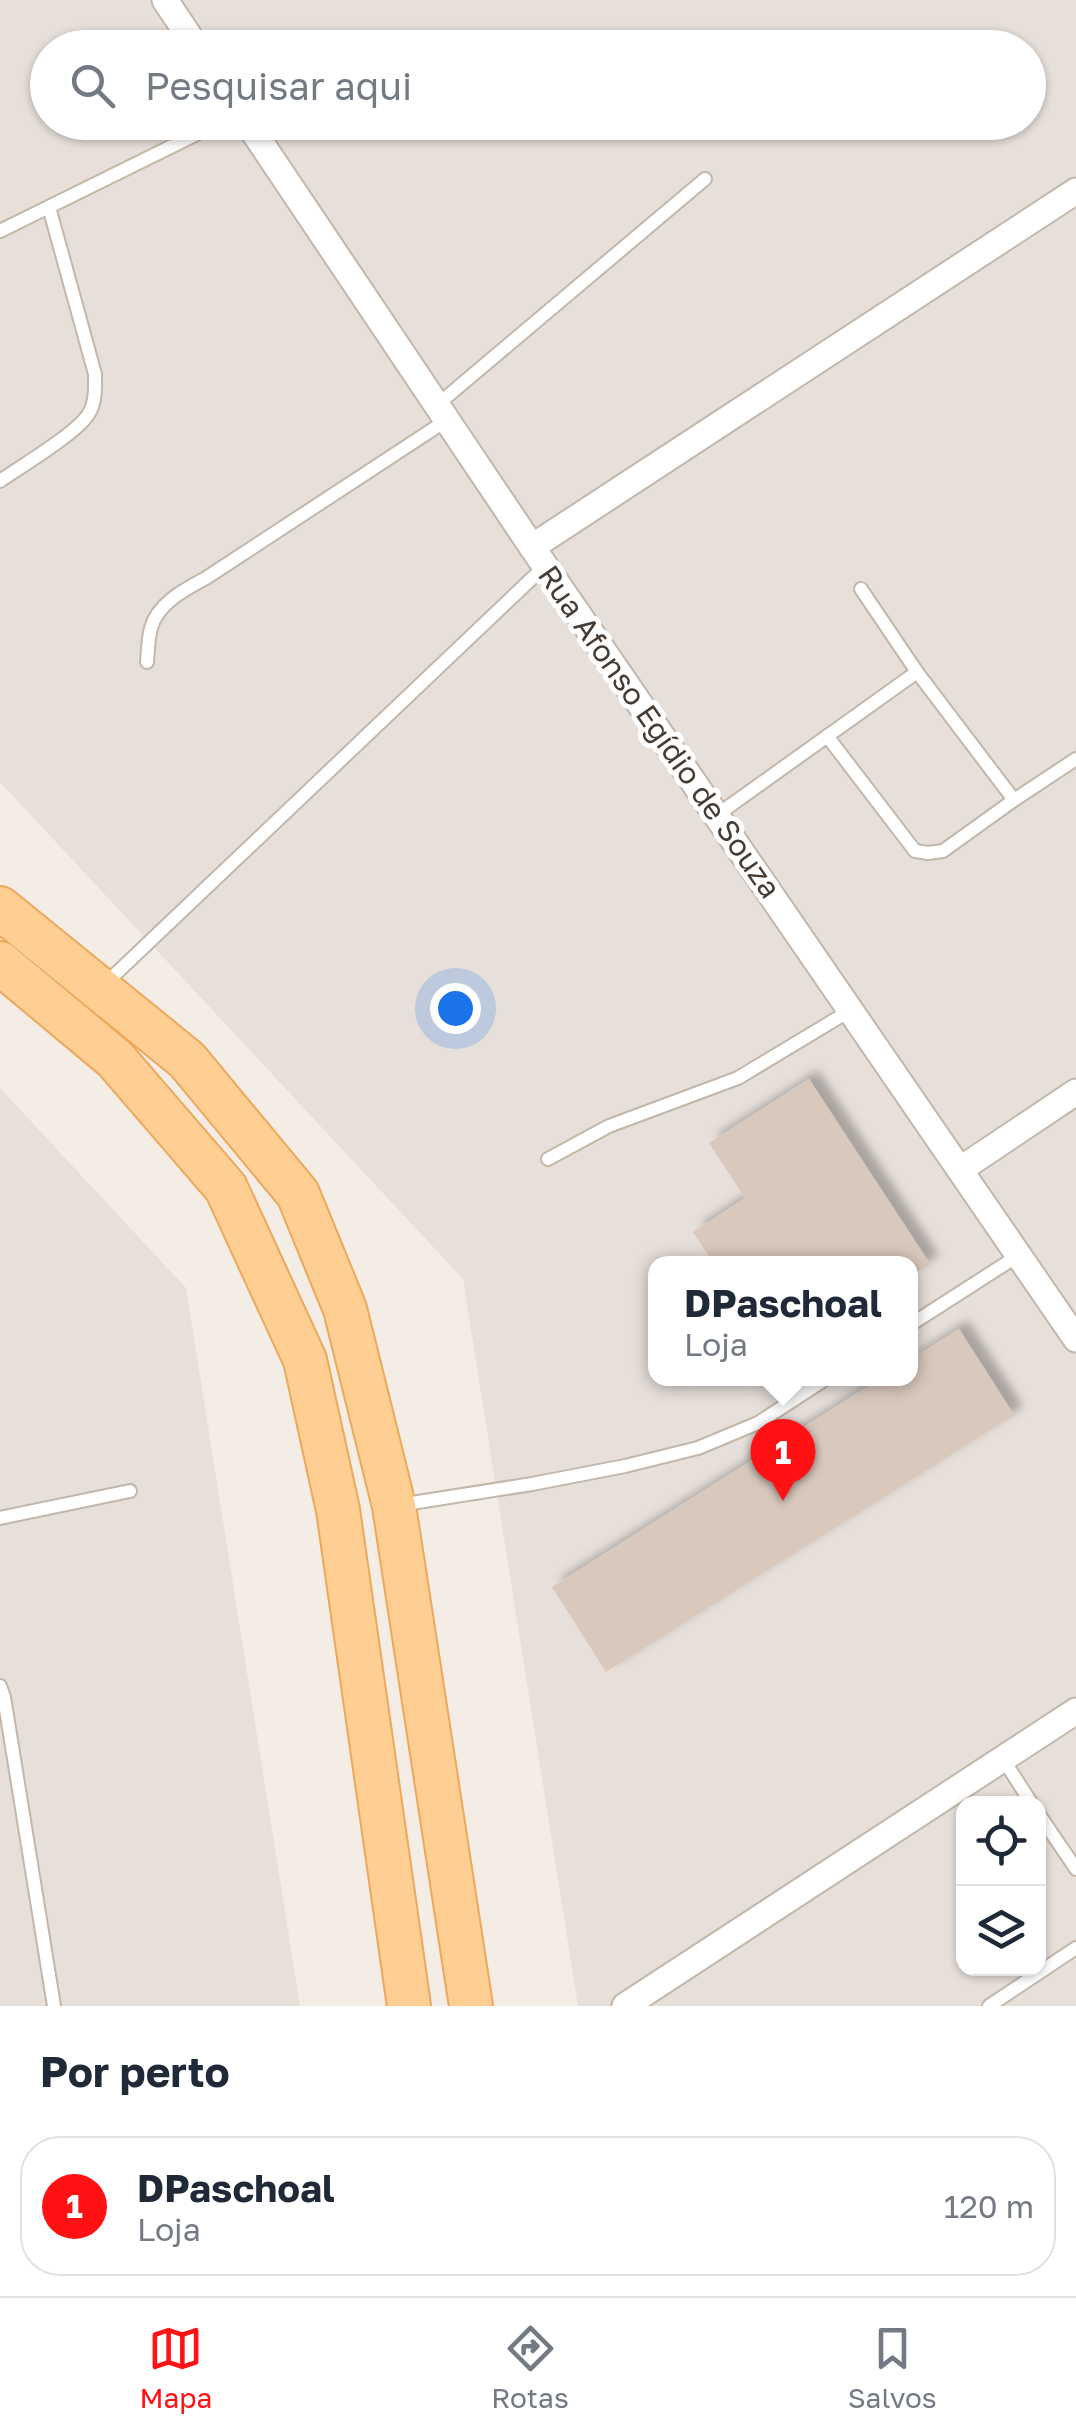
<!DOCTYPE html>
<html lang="pt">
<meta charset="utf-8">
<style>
:root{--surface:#fff;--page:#f6f6f7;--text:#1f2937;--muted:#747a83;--line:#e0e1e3;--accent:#ff1114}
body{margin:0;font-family:"Golos Text",sans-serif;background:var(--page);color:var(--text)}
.controls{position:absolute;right:30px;bottom:30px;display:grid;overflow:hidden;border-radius:20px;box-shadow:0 2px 8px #0004}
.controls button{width:90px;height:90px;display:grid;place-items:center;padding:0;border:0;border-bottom:2px solid var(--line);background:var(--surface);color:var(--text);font:50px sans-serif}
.you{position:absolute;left:455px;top:1008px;width:35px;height:35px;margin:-25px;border:8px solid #fff;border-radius:50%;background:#1a73e8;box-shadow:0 0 0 15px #1a73e833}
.badge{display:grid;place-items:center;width:65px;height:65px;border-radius:50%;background:var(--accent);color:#fff;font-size:32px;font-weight:700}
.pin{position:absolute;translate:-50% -82px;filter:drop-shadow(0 2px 5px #0008)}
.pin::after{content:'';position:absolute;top:52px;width:35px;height:30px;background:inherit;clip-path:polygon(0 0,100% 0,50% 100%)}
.popup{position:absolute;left:648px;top:1256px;width:270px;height:130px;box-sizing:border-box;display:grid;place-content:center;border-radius:20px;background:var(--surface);filter:drop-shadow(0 2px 8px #0005);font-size:32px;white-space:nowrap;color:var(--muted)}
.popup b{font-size:38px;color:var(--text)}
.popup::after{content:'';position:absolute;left:50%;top:100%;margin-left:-20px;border:20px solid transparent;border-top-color:var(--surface)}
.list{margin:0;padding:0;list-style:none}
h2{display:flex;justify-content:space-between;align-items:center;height:130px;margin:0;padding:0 40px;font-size:42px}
h2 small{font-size:32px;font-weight:400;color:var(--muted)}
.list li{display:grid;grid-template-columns:65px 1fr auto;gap:30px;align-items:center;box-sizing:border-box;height:140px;margin:0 20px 20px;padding:0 20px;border:2px solid var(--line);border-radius:40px}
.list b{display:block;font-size:38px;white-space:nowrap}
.list p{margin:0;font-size:32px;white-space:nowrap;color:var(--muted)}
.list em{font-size:32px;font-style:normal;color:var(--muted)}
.icon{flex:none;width:55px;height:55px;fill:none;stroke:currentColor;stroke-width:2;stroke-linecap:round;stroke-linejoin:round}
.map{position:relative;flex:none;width:1076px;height:2006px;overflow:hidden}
.search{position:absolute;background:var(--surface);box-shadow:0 2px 8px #0004;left:30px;right:30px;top:30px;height:110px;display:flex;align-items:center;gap:25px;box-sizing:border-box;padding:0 35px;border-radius:55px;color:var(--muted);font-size:38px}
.sheet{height:290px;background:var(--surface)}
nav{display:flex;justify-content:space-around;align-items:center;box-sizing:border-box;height:140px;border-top:2px solid var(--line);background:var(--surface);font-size:28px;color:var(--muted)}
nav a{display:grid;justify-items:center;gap:5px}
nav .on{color:var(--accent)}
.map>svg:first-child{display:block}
.industrial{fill:#e6dfda;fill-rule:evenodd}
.building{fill:#d9c9bd;filter:url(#shadow)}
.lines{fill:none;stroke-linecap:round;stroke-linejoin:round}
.service-casing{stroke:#c3b6aa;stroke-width:16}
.minor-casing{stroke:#c3b6aa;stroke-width:29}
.primary-casing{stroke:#eca85b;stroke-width:46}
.service{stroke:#fff;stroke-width:12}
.minor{stroke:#fff;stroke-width:25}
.primary{stroke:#ffce93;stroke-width:42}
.labels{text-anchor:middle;stroke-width:10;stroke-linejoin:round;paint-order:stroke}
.street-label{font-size:30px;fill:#473c34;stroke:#fff}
</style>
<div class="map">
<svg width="1076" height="2006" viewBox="0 0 1076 2006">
<defs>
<filter id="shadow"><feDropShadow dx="9" dy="-9" stdDeviation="5" flood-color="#0004"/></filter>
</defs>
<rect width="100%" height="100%" fill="#f4ede5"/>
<g class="industrial">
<path d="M0,0H1076V2006H578L463,1279L0,782ZM48,48H1028V122H48ZM656,1264H910V1378H656ZM964,1804H1038V1968H964Z"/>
<polygon points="0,1088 186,1288 300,2006 0,2006"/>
</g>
<g class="building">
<polygon points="809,1079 930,1264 910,1277 910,1264 714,1264 693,1232 745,1198 709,1143"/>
<polygon points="959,1329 1014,1415 606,1672 552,1587 881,1378 910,1378 910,1360"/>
</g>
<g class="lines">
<defs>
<g id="service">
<polyline points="0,231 221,122"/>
<polyline points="437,405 705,179"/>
<path d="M0,481C20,467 79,432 89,413C96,402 95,387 95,374L49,207"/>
<polyline points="861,589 917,672"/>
<path d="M147,662C148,651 148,639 151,628C158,603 184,590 206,578L447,420"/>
<polyline points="827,736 915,851 928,853 943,851 1014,800"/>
<polyline points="717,815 917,672 1014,800 1076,759"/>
<polyline points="105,984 545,566"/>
<polyline points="548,1159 609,1126 738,1078 851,1010"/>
<polyline points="910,1325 1019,1255"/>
<polyline points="399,1505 532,1484 625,1466 698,1448 758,1423 827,1378"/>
<polyline points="0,1518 130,1491"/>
<polyline points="0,1686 4,1697 54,2006"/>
<polyline points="1003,1759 1032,1804"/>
<polyline points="1038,1813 1076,1869"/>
<polyline points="989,2006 1076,1948"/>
</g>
<g id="minor">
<polyline points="165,0 197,48"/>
<polyline points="247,122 532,547 1076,1339"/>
<polyline points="532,547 1076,191"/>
<polyline points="961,1169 1076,1092"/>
<polyline points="625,2006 1076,1711"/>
</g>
<g id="primary">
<polyline points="0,908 187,1060 298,1194 345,1309 394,1506 471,2006"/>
<polyline points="0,963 115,1059 226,1188 305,1360 338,1510 409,2006"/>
</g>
</defs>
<use href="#service" class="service-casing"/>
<use href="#minor" class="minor-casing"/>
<use href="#primary" class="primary-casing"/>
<use href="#service" class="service"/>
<use href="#minor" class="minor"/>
<use href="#primary" class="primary"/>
</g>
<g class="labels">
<g class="street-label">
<text transform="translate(659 732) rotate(55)" y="10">Rua Afonso Egídio de Souza</text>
</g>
</g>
</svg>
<div class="controls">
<button><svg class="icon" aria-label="locate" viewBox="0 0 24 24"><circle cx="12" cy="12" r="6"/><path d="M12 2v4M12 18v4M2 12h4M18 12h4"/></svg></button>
<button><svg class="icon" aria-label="layers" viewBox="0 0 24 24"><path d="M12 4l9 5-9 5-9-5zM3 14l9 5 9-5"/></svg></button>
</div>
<div class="you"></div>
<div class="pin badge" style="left:783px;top:1501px">1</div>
<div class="popup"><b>DPaschoal</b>Loja</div>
<div class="search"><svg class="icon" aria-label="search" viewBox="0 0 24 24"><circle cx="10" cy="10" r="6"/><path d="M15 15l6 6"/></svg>Pesquisar aqui</div>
</div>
<section class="sheet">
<h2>Por perto<small></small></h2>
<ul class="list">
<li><span class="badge">1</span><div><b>DPaschoal</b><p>Loja</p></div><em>120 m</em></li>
</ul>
</section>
<nav>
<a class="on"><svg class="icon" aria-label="map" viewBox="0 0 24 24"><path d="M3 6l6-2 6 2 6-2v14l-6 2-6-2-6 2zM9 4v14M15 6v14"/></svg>Mapa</a>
<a><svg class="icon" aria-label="directions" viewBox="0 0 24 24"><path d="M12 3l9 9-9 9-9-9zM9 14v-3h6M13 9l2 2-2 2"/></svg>Rotas</a>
<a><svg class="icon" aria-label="saved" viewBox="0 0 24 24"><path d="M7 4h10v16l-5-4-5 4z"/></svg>Salvos</a>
</nav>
